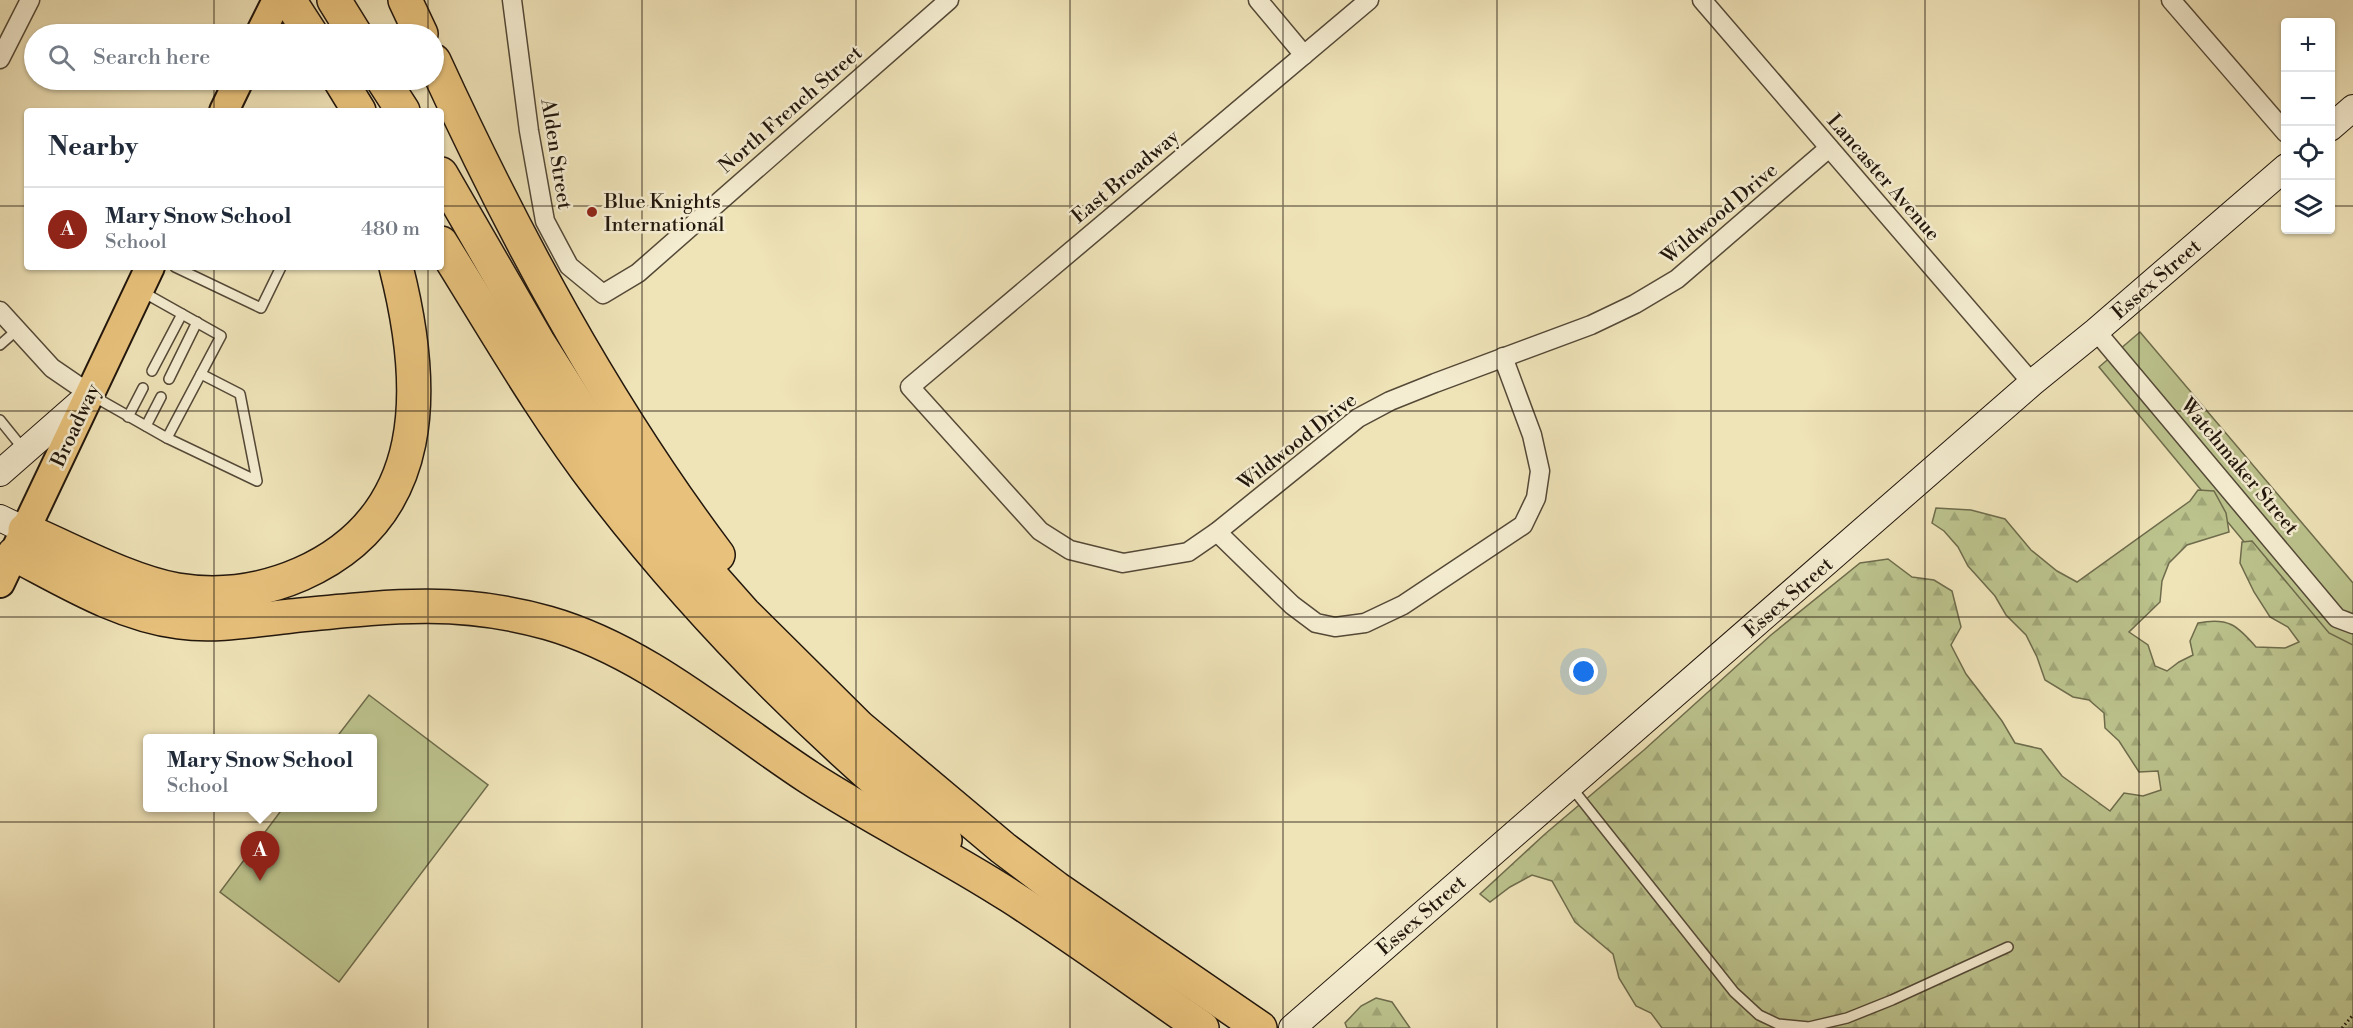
<!DOCTYPE html>
<meta charset="utf-8">
<style>
:root{--surface:#fff;--page:#f2f2f3;--text:#1f2937;--muted:#747a83;--line:#e0e1e3;--accent:#8f2418}
body{margin:0;font-family:"Libre Bodoni",serif;background:var(--page);color:var(--text)}
.controls{position:absolute;right:18px;top:18px;display:grid;overflow:hidden;border-radius:6px;box-shadow:0 2px 4px #0004}
.controls button{width:54px;height:54px;display:grid;place-items:center;padding:0;border:0;border-bottom:2px solid var(--line);background:var(--surface);color:var(--text);font:30px sans-serif}
.you{position:absolute;left:1584px;top:672px;width:21px;height:21px;margin:-15px;border:4px solid #fff;border-radius:50%;background:#1a73e8;box-shadow:0 0 0 9px #1a73e833}
.badge{display:grid;place-items:center;width:39px;height:39px;border-radius:50%;background:var(--accent);color:#fff;font-size:20px;font-weight:700}
.pin{position:absolute;translate:-50% -50px;filter:drop-shadow(0 2px 3px #0008)}
.pin::after{content:'';position:absolute;top:32px;width:21px;height:18px;background:inherit;clip-path:polygon(0 0,100% 0,50% 100%)}
.popup{position:absolute;left:143px;top:734px;width:234px;height:78px;box-sizing:border-box;display:grid;place-content:center;border-radius:6px;background:var(--surface);filter:drop-shadow(0 2px 4px #0005);font-size:20px;white-space:nowrap;color:var(--muted)}
.popup b{font-size:22px;color:var(--text)}
.popup::after{content:'';position:absolute;left:50%;top:100%;margin-left:-12px;border:12px solid transparent;border-top-color:var(--surface)}
.list{margin:0;padding:0;list-style:none}
h2{display:flex;justify-content:space-between;align-items:center;height:78px;margin:0;padding:0 24px;font-size:26px}
h2 small{font-size:20px;font-weight:400;color:var(--muted)}
.list li{display:grid;grid-template-columns:39px 1fr auto;gap:18px;align-items:center;box-sizing:border-box;height:84px;padding:0 24px;border-top:2px solid var(--line)}
.list b{display:block;font-size:22px;white-space:nowrap}
.list p{margin:0;font-size:20px;white-space:nowrap;color:var(--muted)}
.list em{font-size:20px;font-style:normal;color:var(--muted)}
.icon{flex:none;width:33px;height:33px;fill:none;stroke:currentColor;stroke-width:2;stroke-linecap:round;stroke-linejoin:round}
.map{position:relative;flex:none;width:2353px;height:1028px;overflow:hidden}
.search{position:absolute;background:var(--surface);box-shadow:0 2px 4px #0004;left:24px;top:24px;width:420px;height:66px;display:flex;align-items:center;gap:15px;box-sizing:border-box;padding:0 21px;border-radius:33px;color:var(--muted);font-size:22px}
.panel{position:absolute;background:var(--surface);box-shadow:0 2px 4px #0004;left:24px;top:108px;width:420px;height:162px;border-radius:6px}
.map>svg:first-child{display:block}
.green{fill:#bcc38d;stroke:#6e6c4c;stroke-width:1.5}
.forest{fill:url(#forest-firs);stroke:#6e6c4c;stroke-width:1.5}
.lines{fill:none;stroke-linecap:round;stroke-linejoin:round}
.lane-casing{stroke:#544937;stroke-width:12}
.street-casing{stroke:#544937;stroke-width:21}
.secondary-casing{stroke:#21160c;stroke-width:28}
.primary-casing{stroke:#21160c;stroke-width:32}
.highway-casing{stroke:#21160c;stroke-width:36}
.path{stroke:#21160c;stroke-width:3;stroke-dasharray:1.5 3;stroke-linecap:butt}
.lane{stroke:#f5edd1;stroke-width:9}
.street{stroke:#f5edd1;stroke-width:18}
.secondary{stroke:#f5edd1;stroke-width:26}
.primary{stroke:#e8c27c;stroke-width:28}
.highway{stroke:#e8c27c;stroke-width:33}
.grid{fill:none;stroke:#21160c;stroke-width:1.5;stroke-opacity:0.55}
.poi-dot{fill:#8f2418;stroke:#f5edd1;stroke-width:2}
.labels{text-anchor:middle;stroke-width:5;stroke-linejoin:round;paint-order:stroke}
.street-label{font-size:20px;fill:#21160c;stroke:#f5edd1}
.poi-label{font-size:20px;fill:#21160c;stroke:#f5edd1;text-anchor:start}
</style>
<div class="map">
<svg width="2353" height="1028" viewBox="0 0 2353 1028">
<defs>
<pattern id="forest-firs" width="22" height="20" patternUnits="userSpaceOnUse" patternTransform="scale(1.5)"><rect width="22" height="20" fill="#bcc38d"/><path d="M5 1l3.5 6h-7zM16 11l3.5 6h-7z" fill="#a1a778"/></pattern>
</defs>
<rect width="100%" height="100%" fill="#efe3b8"/>
<filter id="stains"><feTurbulence type="fractalNoise" baseFrequency=".00333" numOctaves="4"/><feColorMatrix values="0 0 0 0 .2 0 0 0 0 .09 0 0 0 0 .02 0 0 0 .5 -.17"/></filter>
<radialGradient id="worn" r=".72"><stop offset=".6" stop-color="#630" stop-opacity="0"/><stop offset="1" stop-color="#630" stop-opacity=".3"/></radialGradient>
<g class="green">
<polygon points="2140,332 2353,583 2353,673 2099,367"/>
<polygon points="369,695 488,785 339,982 220,892 283,808 372,808 372,738 336,738"/>
</g>
<g class="forest">
<path d="M2198,490L2214,491L2226,513L2229,532L2187,545L2169,563L2162,581L2160,602L2129,632L2148,645L2155,666L2167,671L2179,662L2193,655L2190,641L2198,623C2228,617 2237,625 2256,647L2285,648L2299,642L2288,627L2270,617L2254,592L2240,563L2242,542L2252,541L2329,633L2353,645V1028H1662L1651,1013L1636,1006L1619,978L1613,954L1575,922L1552,881L1532,875L1510,887L1490,902L1480,894L1545,834L1644,750L1771,635L1860,563L1888,559L1912,577L1934,580L1952,591L1961,627L1951,645L1966,674L2002,721L2015,743L2041,749L2062,776L2110,811L2124,793L2143,796L2161,790L2158,771L2139,772L2119,741L2105,728L2104,713L2089,700L2073,697L2045,680L2037,657L2026,635L2006,615L1995,596L1968,566L1958,547L1944,531L1932,523L1936,508L1971,510L2005,519L2031,550L2057,571L2077,582L2190,501Z"/>
<polygon points="1376,998 1392,1002 1410,1028 1347,1028 1345,1023 1361,1006"/>
</g>
<g class="lines">
<defs>
<g id="lane">
<polyline points="175,267 261,308 281,267"/>
<polyline points="0,345 17,330"/>
<polyline points="152,371 182,314"/>
<polyline points="169,379 197,322"/>
<polyline points="93,396 167,438 221,336 141,291"/>
<polyline points="128,417 143,388"/>
<polyline points="0,420 25,451"/>
<polyline points="146,426 161,397"/>
<polyline points="167,438 257,481 240,394 201,374"/>
<polyline points="1572,788 1734,992 1759,1015 1778,1024 1809,1027 1847,1018 1892,1000 2008,947"/>
</g>
<g id="street">
<polyline points="512,0 529,131 545,221 569,266 603,294 638,273 949,0"/>
<polyline points="1258,0 1304,55"/>
<polyline points="1369,0 910,387 1040,531 1070,550 1123,563 1188,552 1217,532 1358,418 1390,401 1435,383 1591,325 1635,304 1677,279 1829,148"/>
<polyline points="1702,0 2032,383"/>
<polyline points="2171,0 2286,133"/>
<polyline points="0,59 30,0"/>
<polyline points="0,311 52,368 90,394"/>
<polyline points="2096,331 2337,618 2353,624"/>
<polyline points="1217,532 1292,605 1316,623 1335,627 1365,623 1403,605 1523,525 1536,498 1540,471 1532,435 1503,357"/>
</g>
<g id="secondary">
<polyline points="2330,128 2353,108"/>
<polyline points="0,473 89,395"/>
<polyline points="0,518 25,530"/>
<polyline points="1292,1028 2032,383 2096,331 2286,167"/>
</g>
<g id="primary">
<polyline points="260,34 277,0"/>
<polyline points="224,111 239,80"/>
<polyline points="0,583 150,267"/>
</g>
<g id="highway">
<polyline points="289,0 311,34"/>
<polyline points="334,0 355,34"/>
<polyline points="405,0 421,34"/>
<path d="M434,61C513,233 604,403 718,555"/>
<polyline points="340,80 359,111"/>
<polyline points="383,80 403,111"/>
<polyline points="441,174 538,342 602,443 651,508 744,613 859,727 1003,848 1056,888 1260,1028"/>
<path d="M441,243C493,326 542,412 602,490C702,620 819,736 945,840"/>
<path d="M25,530C72,550 128,581 177,590C220,597 262,591 301,574C432,516 426,385 396,267"/>
<path d="M14,554C66,581 119,614 179,622C216,627 254,620 291,616C383,607 457,597 548,623C646,651 726,723 810,778C875,820 945,854 1010,896C1076,938 1138,984 1202,1028"/>
</g>
</defs>
<use href="#lane" class="lane-casing"/>
<use href="#street" class="street-casing"/>
<use href="#secondary" class="secondary-casing"/>
<use href="#primary" class="primary-casing"/>
<use href="#highway" class="highway-casing"/>
<polyline class="path" points="2342,1028 2353,1015"/>
<use href="#lane" class="lane"/>
<use href="#street" class="street"/>
<use href="#secondary" class="secondary"/>
<use href="#primary" class="primary"/>
<use href="#highway" class="highway"/>
</g>
<path class="grid" d="M214,0V34M428,0V34M642,0V1028M856,0V1028M1070,0V1028M1283,0V1028M1497,0V1028M1711,0V1028M1925,0V1028M2139,0V1028M214,80V111M428,80V111M0,206H27M441,206H2286M2330,206H2353M214,267V1028M428,267V1028M0,411H2353M0,617H2353M0,822H2353"/>
<circle class="poi-dot" cx="592" cy="212" r="6"/>
<g class="labels">
<g class="street-label">
<text transform="translate(790 109) rotate(-41)" y="7">North French Street</text>
<text transform="translate(557 154) rotate(81)" y="7">Alden Street</text>
<text transform="translate(1125 176) rotate(-40)" y="7">East Broadway</text>
<text transform="translate(1884 177) rotate(49)" y="7">Lancaster Avenue</text>
<text transform="translate(1719 213) rotate(-40)" y="7">Wildwood Drive</text>
<text transform="translate(2156 279) rotate(-41)" y="7">Essex Street</text>
<text transform="translate(75 425) rotate(-65)" y="7">Broadway</text>
<text transform="translate(1297 441) rotate(-38)" y="7">Wildwood Drive</text>
<text transform="translate(2240 466) rotate(50)" y="7">Watchmaker Street</text>
<text transform="translate(1788 597) rotate(-41)" y="7">Essex Street</text>
<text transform="translate(1421 915) rotate(-41)" y="7">Essex Street</text>
</g>
<g class="poi-label">
<text x="604" y="208">Blue Knights<tspan x="604" dy="23">International</tspan></text>
</g>
</g>
<rect width="100%" height="100%" filter="url(#stains)"/>
<rect width="100%" height="100%" fill="url(#worn)"/>
</svg>
<div class="controls">
<button>+</button>
<button>−</button>
<button><svg class="icon" aria-label="locate" viewBox="0 0 24 24"><circle cx="12" cy="12" r="6"/><path d="M12 2v4M12 18v4M2 12h4M18 12h4"/></svg></button>
<button><svg class="icon" aria-label="layers" viewBox="0 0 24 24"><path d="M12 4l9 5-9 5-9-5zM3 14l9 5 9-5"/></svg></button>
</div>
<div class="you"></div>
<div class="pin badge" style="left:260px;top:881px">A</div>
<div class="popup"><b>Mary Snow School</b>School</div>
<div class="search"><svg class="icon" aria-label="search" viewBox="0 0 24 24"><circle cx="10" cy="10" r="6"/><path d="M15 15l6 6"/></svg>Search here</div>
<section class="panel">
<h2>Nearby<small></small></h2>
<ul class="list">
<li><span class="badge">A</span><div><b>Mary Snow School</b><p>School</p></div><em>480 m</em></li>
</ul>
</section>
</div>
